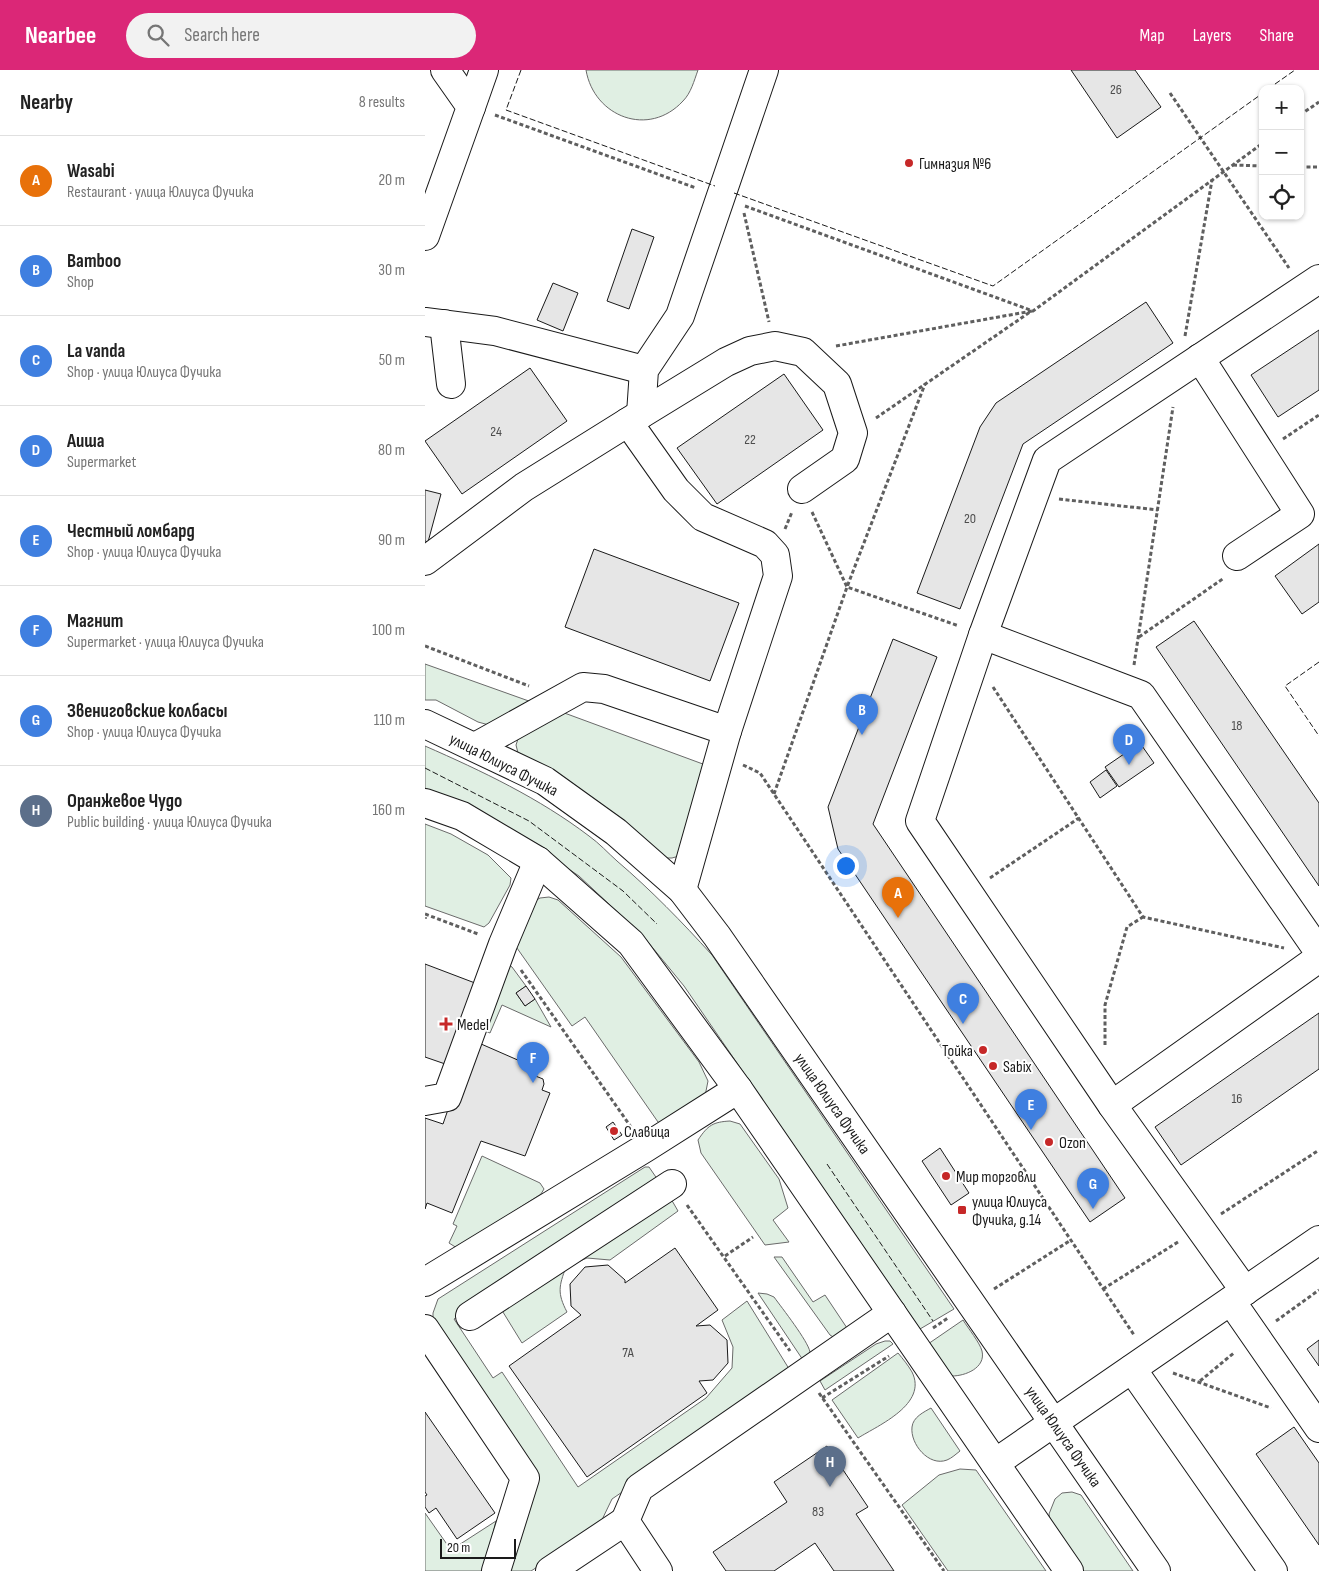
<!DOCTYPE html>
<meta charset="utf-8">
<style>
:root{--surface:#fff;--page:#f2f2f2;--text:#222;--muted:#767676;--line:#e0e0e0;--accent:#db2777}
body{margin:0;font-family:"Sofia Sans Condensed",sans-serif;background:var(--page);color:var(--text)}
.controls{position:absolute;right:15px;top:15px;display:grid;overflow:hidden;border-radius:10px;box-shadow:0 1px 4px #0004}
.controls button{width:45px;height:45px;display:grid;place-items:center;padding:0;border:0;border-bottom:1px solid var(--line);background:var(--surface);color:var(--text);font:25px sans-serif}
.scale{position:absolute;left:15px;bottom:12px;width:76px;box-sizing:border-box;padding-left:5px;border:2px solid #1a1a1a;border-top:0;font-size:14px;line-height:18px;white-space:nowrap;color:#1a1a1a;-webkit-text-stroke:4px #fff;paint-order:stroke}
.you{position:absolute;left:420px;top:795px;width:18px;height:18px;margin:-12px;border:4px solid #fff;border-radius:50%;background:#1a73e8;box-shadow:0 0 0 8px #1a73e833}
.badge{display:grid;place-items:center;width:32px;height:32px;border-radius:50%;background:var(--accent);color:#fff;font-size:16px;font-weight:700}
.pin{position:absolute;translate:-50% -41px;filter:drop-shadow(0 1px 2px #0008)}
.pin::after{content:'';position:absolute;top:26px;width:18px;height:15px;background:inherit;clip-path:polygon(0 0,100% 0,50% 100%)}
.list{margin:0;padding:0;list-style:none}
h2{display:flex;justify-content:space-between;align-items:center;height:65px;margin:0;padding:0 20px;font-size:21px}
h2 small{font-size:16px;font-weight:400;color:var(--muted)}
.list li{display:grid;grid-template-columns:32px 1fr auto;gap:15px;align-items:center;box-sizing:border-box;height:90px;padding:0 20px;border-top:1px solid var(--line)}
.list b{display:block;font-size:19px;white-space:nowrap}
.list p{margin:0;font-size:16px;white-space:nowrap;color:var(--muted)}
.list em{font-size:16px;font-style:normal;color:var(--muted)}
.icon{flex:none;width:28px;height:28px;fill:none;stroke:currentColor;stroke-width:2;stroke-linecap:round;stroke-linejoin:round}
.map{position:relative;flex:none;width:894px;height:1501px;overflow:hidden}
header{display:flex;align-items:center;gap:30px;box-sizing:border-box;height:70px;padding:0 25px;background:var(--accent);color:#fff}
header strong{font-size:24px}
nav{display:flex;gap:28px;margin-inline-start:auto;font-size:18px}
.search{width:350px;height:45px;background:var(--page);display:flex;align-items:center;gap:12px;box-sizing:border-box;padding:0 18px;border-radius:28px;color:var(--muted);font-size:19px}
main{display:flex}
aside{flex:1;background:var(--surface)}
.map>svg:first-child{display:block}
.green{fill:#e0efe3;stroke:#6a6a6a}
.building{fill:#e6e6e6;stroke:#1a1a1a}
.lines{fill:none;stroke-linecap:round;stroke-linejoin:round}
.minor-casing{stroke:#1a1a1a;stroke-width:30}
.major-casing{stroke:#1a1a1a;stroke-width:30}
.path{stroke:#5f5f5f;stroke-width:3;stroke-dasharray:4 2.5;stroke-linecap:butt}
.minor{stroke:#fff;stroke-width:28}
.major{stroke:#fff;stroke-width:28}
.fence{stroke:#1a1a1a;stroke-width:1;stroke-dasharray:6 2.5;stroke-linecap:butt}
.poi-dot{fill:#c62828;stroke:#fff;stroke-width:2}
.labels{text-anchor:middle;stroke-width:4;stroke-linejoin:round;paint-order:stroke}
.number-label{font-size:14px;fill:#4d4d4d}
.poi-label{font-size:16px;fill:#1a1a1a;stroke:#fff;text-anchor:start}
.street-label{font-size:16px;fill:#1a1a1a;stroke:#fff}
</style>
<header>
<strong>Nearbee</strong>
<div class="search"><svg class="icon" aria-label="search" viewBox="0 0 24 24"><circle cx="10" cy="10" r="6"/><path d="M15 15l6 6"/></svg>Search here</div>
<nav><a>Map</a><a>Layers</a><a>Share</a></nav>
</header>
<main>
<aside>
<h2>Nearby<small>8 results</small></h2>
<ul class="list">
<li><span class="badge" style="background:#e8710a">A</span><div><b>Wasabi</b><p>Restaurant · улица Юлиуса Фучика</p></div><em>20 m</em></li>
<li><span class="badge" style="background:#3f7fe0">B</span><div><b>Bamboo</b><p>Shop</p></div><em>30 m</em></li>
<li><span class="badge" style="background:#3f7fe0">C</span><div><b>La vanda</b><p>Shop · улица Юлиуса Фучика</p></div><em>50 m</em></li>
<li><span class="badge" style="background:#3f7fe0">D</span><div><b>Аиша</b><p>Supermarket</p></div><em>80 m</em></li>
<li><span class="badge" style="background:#3f7fe0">E</span><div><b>Честный ломбард</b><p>Shop · улица Юлиуса Фучика</p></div><em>90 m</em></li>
<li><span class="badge" style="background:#3f7fe0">F</span><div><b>Магнит</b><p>Supermarket · улица Юлиуса Фучика</p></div><em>100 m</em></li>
<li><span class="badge" style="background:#3f7fe0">G</span><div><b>Звениговские колбасы</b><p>Shop · улица Юлиуса Фучика</p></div><em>110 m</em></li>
<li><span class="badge" style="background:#5c6f8a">H</span><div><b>Оранжевое Чудо</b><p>Public building · улица Юлиуса Фучика</p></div><em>160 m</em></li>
</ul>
</aside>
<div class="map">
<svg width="894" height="1501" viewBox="0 0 894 1501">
<rect width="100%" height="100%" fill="#fff"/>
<g class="green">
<path d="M161,0H273C269,11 266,23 258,31C224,68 169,47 161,0Z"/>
<polygon points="0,594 115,635 64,655 53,652 11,630 0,630"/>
<polygon points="134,641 286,697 254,786 247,788 238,788 93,683 91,675 94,666"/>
<path d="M0,676C57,701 114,728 164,766C174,773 183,783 192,791C226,820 257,852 287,885L529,1239L495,1259L259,916L218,866L154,806L82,758L0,718Z"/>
<polygon points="0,754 26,764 63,785 86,808 85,815 64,853 59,857 0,836"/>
<polygon points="124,827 133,830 196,887 274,992 283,1011 280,1026 241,1057 233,1052 160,947 147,956 87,871 106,833 115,828"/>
<polygon points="81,893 87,897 101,916 91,923 100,936 110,929 126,957 77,935 65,963 56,959"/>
<path d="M305,1051L315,1054L354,1109L363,1138L348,1150L364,1172L340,1175L276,1083L273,1070C283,1055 288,1052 305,1051Z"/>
<polygon points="57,1086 115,1113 119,1119 116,1124 32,1178 24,1173 32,1156 28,1154"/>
<polygon points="220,1097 224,1097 235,1113 29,1249 68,1308 77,1302 153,1417 281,1328 307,1298 308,1277 297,1250 322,1231 366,1302 362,1309 187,1429 173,1458 106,1501 80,1501 110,1421 8,1263 8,1243 13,1229"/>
<path d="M242,1122L253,1141L185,1190L162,1188L141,1197C134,1216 132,1223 142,1242L97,1273L73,1234Z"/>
<polygon points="349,1187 357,1187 388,1232 400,1225 426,1264 413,1270 405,1265"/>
<path d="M333,1223L342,1224L349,1227C357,1238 383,1271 385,1282C385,1286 383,1290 380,1293Z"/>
<path d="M538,1250C543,1258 555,1273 557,1281C561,1298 540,1306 527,1306L520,1300L503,1274Z"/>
<polygon points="460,1271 465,1271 468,1274 400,1320 395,1311 451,1274"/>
<path d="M473,1283C478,1289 483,1295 487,1302C503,1334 454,1355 433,1368L407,1330Z"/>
<path d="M506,1338L535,1381C531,1384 527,1388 522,1390C504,1397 485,1374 487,1357C488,1347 499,1342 506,1338Z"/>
<polygon points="535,1399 551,1400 621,1501 523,1501 477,1435 514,1405"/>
<polygon points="647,1422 656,1425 708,1501 657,1501 626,1455 624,1444 630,1429 637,1423"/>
<polygon points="0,1443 26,1480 71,1451 59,1501 0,1501"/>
</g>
<g class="building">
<polygon points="646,0 710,0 736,37 692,68"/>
<polygon points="207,159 229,167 204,239 182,231"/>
<polygon points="128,213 153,223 138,261 112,250"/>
<polygon points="721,232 748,273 598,374 535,539 492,523 555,357 571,333"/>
<polygon points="894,260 894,320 853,347 826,305"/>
<polygon points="105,298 142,351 37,424 0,371"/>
<polygon points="359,304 398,360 292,434 252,378"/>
<polygon points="0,420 16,424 3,472 0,471"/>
<polygon points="894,474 894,532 877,544 850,506"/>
<polygon points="169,479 314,533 285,611 140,557"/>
<polygon points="769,551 894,733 894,816 731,577"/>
<polygon points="468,569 512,587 448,754 700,1128 665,1152 413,779 403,737"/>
<polygon points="715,673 729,693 694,717 680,697"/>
<polygon points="681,700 692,716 675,728 665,712"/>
<polygon points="0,894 50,913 26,996 0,987"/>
<polygon points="101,916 110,929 100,936 91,923"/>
<polygon points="894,943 894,999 756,1095 730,1057"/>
<polygon points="47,970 111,998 108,1005 118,1009 119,1014 117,1020 125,1023 100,1086 56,1071 27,1143 2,1133 0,1139 0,1048 18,1054"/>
<polygon points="188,1052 197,1065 189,1070 181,1057"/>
<polygon points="515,1078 544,1123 526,1135 497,1091"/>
<polygon points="250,1178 293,1240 271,1256 285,1255 302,1270 303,1293 288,1310 274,1311 282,1323 162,1407 84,1296 156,1245 146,1236 145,1214 160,1197 183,1195 200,1210 200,1213"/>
<polygon points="894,1270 894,1296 882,1279"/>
<polygon points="0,1342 70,1443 32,1469 11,1438 4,1443 0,1437 0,1426 2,1425 0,1422"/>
<polygon points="869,1357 894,1393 894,1475 831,1384"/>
<polygon points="402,1376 443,1437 431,1444 469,1501 409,1501 390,1473 349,1501 301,1501 288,1482 362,1432 349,1412"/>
</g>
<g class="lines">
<defs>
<g id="minor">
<polyline points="46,37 59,0"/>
<polyline points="0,166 46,37 20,0"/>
<polyline points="0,252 70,261 219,300"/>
<polyline points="19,254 26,314"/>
<polyline points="775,288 875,444 812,486"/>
<polyline points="216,344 219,300 255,246 339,0"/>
<polyline points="203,352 251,420 278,447 340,474 350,485 353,506 302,661"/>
<polyline points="0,491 99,417 216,344 301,292 325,281 350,276 378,282 412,314 428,363 420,389 377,419"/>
<polyline points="558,565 716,625 894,882"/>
<polyline points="50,677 158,617 179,619 302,661 257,820"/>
<polyline points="0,1031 22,1027 78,874 113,791"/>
<polyline points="687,1035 894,888"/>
<polyline points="0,1212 220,1078 313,1019"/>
<polyline points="820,1221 687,1035 495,751 558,565 622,390 894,209"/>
<polyline points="806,1231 894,1358"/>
<polyline points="45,1246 247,1114"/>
<polyline points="0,1259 100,1408 71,1501"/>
<polyline points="707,1299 848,1501"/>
<polyline points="570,1393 894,1170"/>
<polyline points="200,1451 214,1418 467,1243"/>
<polyline points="125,1501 200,1451 233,1501"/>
</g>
<g id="major">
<polyline points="0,654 120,711 191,762 257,820 292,866 731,1501"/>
<polyline points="0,733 37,746 113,791 206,873 313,1019 644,1501"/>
</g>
</defs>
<use href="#minor" class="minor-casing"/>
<use href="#major" class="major-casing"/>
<g class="path">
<polyline points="745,23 864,198"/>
<polyline points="70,45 271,118"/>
<polyline points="875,45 894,32"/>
<polyline points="808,95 838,96"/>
<polyline points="875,97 894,97"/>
<polyline points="320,136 608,241 838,73"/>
<polyline points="319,143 344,252"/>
<polyline points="760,266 787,110"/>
<polyline points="411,276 607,241"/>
<polyline points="451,348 605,242"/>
<polyline points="858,369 894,345"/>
<polyline points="634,429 733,440"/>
<polyline points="387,442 422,517 534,556"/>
<polyline points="360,459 367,442"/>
<polyline points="714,567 799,508"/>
<polyline points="0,576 104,616"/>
<polyline points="709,595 748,337"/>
<polyline points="568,617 718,847 859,878"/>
<polyline points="318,695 335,703 349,724 709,1265"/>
<polyline points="349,724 422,517 500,314"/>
<polyline points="565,808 654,748"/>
<polyline points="0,844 53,864"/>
<polyline points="96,900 206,1057"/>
<polyline points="680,975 680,935 702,857 718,847"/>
<polyline points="262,1135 365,1281"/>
<polyline points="796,1144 894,1080"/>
<polyline points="300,1186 328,1167"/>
<polyline points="569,1219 646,1170"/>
<polyline points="678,1219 753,1172"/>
<polyline points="851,1251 894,1220"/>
<polyline points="508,1258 523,1248"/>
<polyline points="748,1303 846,1338"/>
<polyline points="775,1311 810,1282"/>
<polyline points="394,1323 519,1501"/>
<polyline points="397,1328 464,1286"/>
</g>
<use href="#minor" class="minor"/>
<use href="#major" class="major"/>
<g class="fence">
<polyline points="96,0 81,40 290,116"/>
<polyline points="843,19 870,0"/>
<polyline points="309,123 568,216 838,23"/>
<polyline points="894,592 860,616 894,666"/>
<polyline points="0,698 104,751 198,821 232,854"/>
<polyline points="0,848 2,848"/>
<polyline points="402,1094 508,1251"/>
</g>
</g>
<g class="poi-dot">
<circle cx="484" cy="93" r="5"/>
<path d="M18.5 946.5h5v5h5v5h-5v5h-5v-5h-5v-5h5z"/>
<circle cx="558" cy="980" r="5"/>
<circle cx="568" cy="996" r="5"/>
<circle cx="189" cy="1061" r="5"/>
<circle cx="624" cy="1072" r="5"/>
<circle cx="521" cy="1106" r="5"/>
<rect x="532" y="1135" width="10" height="10" rx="2.5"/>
</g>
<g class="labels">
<g class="number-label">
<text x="691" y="24">26</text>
<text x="71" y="366">24</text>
<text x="325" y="374">22</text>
<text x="545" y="453">20</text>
<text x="812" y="660">18</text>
<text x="812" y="1033">16</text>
<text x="203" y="1287">7А</text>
<text x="393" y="1446">83</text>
</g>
<g class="poi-label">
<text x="494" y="99">Гимназия №6</text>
<text x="32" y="960">Medel</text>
<text x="548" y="986" text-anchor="end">Тойка</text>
<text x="578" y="1002">Sabix</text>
<text x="199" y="1067">Славица</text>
<text x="634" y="1078">Ozon</text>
<text x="531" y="1112">Мир торговли</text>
<text x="547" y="1137">улица Юлиуса<tspan x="547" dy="18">Фучика, д.14</tspan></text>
</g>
<g class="street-label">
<text transform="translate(79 694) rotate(27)" y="6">улица Юлиуса Фучика</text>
<text transform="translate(408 1033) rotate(55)" y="6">улица Юлиуса Фучика</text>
<text transform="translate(639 1366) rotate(55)" y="6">улица Юлиуса Фучика</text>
</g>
</g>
</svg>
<div class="controls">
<button>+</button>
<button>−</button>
<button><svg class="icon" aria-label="locate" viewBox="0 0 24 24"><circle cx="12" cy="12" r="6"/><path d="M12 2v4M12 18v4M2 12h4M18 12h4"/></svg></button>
</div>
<div class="scale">20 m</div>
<div class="you"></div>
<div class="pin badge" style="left:473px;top:848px;background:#e8710a">A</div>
<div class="pin badge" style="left:437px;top:665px;background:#3f7fe0">B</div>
<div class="pin badge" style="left:538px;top:954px;background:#3f7fe0">C</div>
<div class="pin badge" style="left:704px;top:695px;background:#3f7fe0">D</div>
<div class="pin badge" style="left:606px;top:1060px;background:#3f7fe0">E</div>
<div class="pin badge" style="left:108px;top:1013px;background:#3f7fe0">F</div>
<div class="pin badge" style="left:668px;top:1139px;background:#3f7fe0">G</div>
<div class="pin badge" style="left:405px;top:1417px;background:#5c6f8a">H</div>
</div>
</main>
